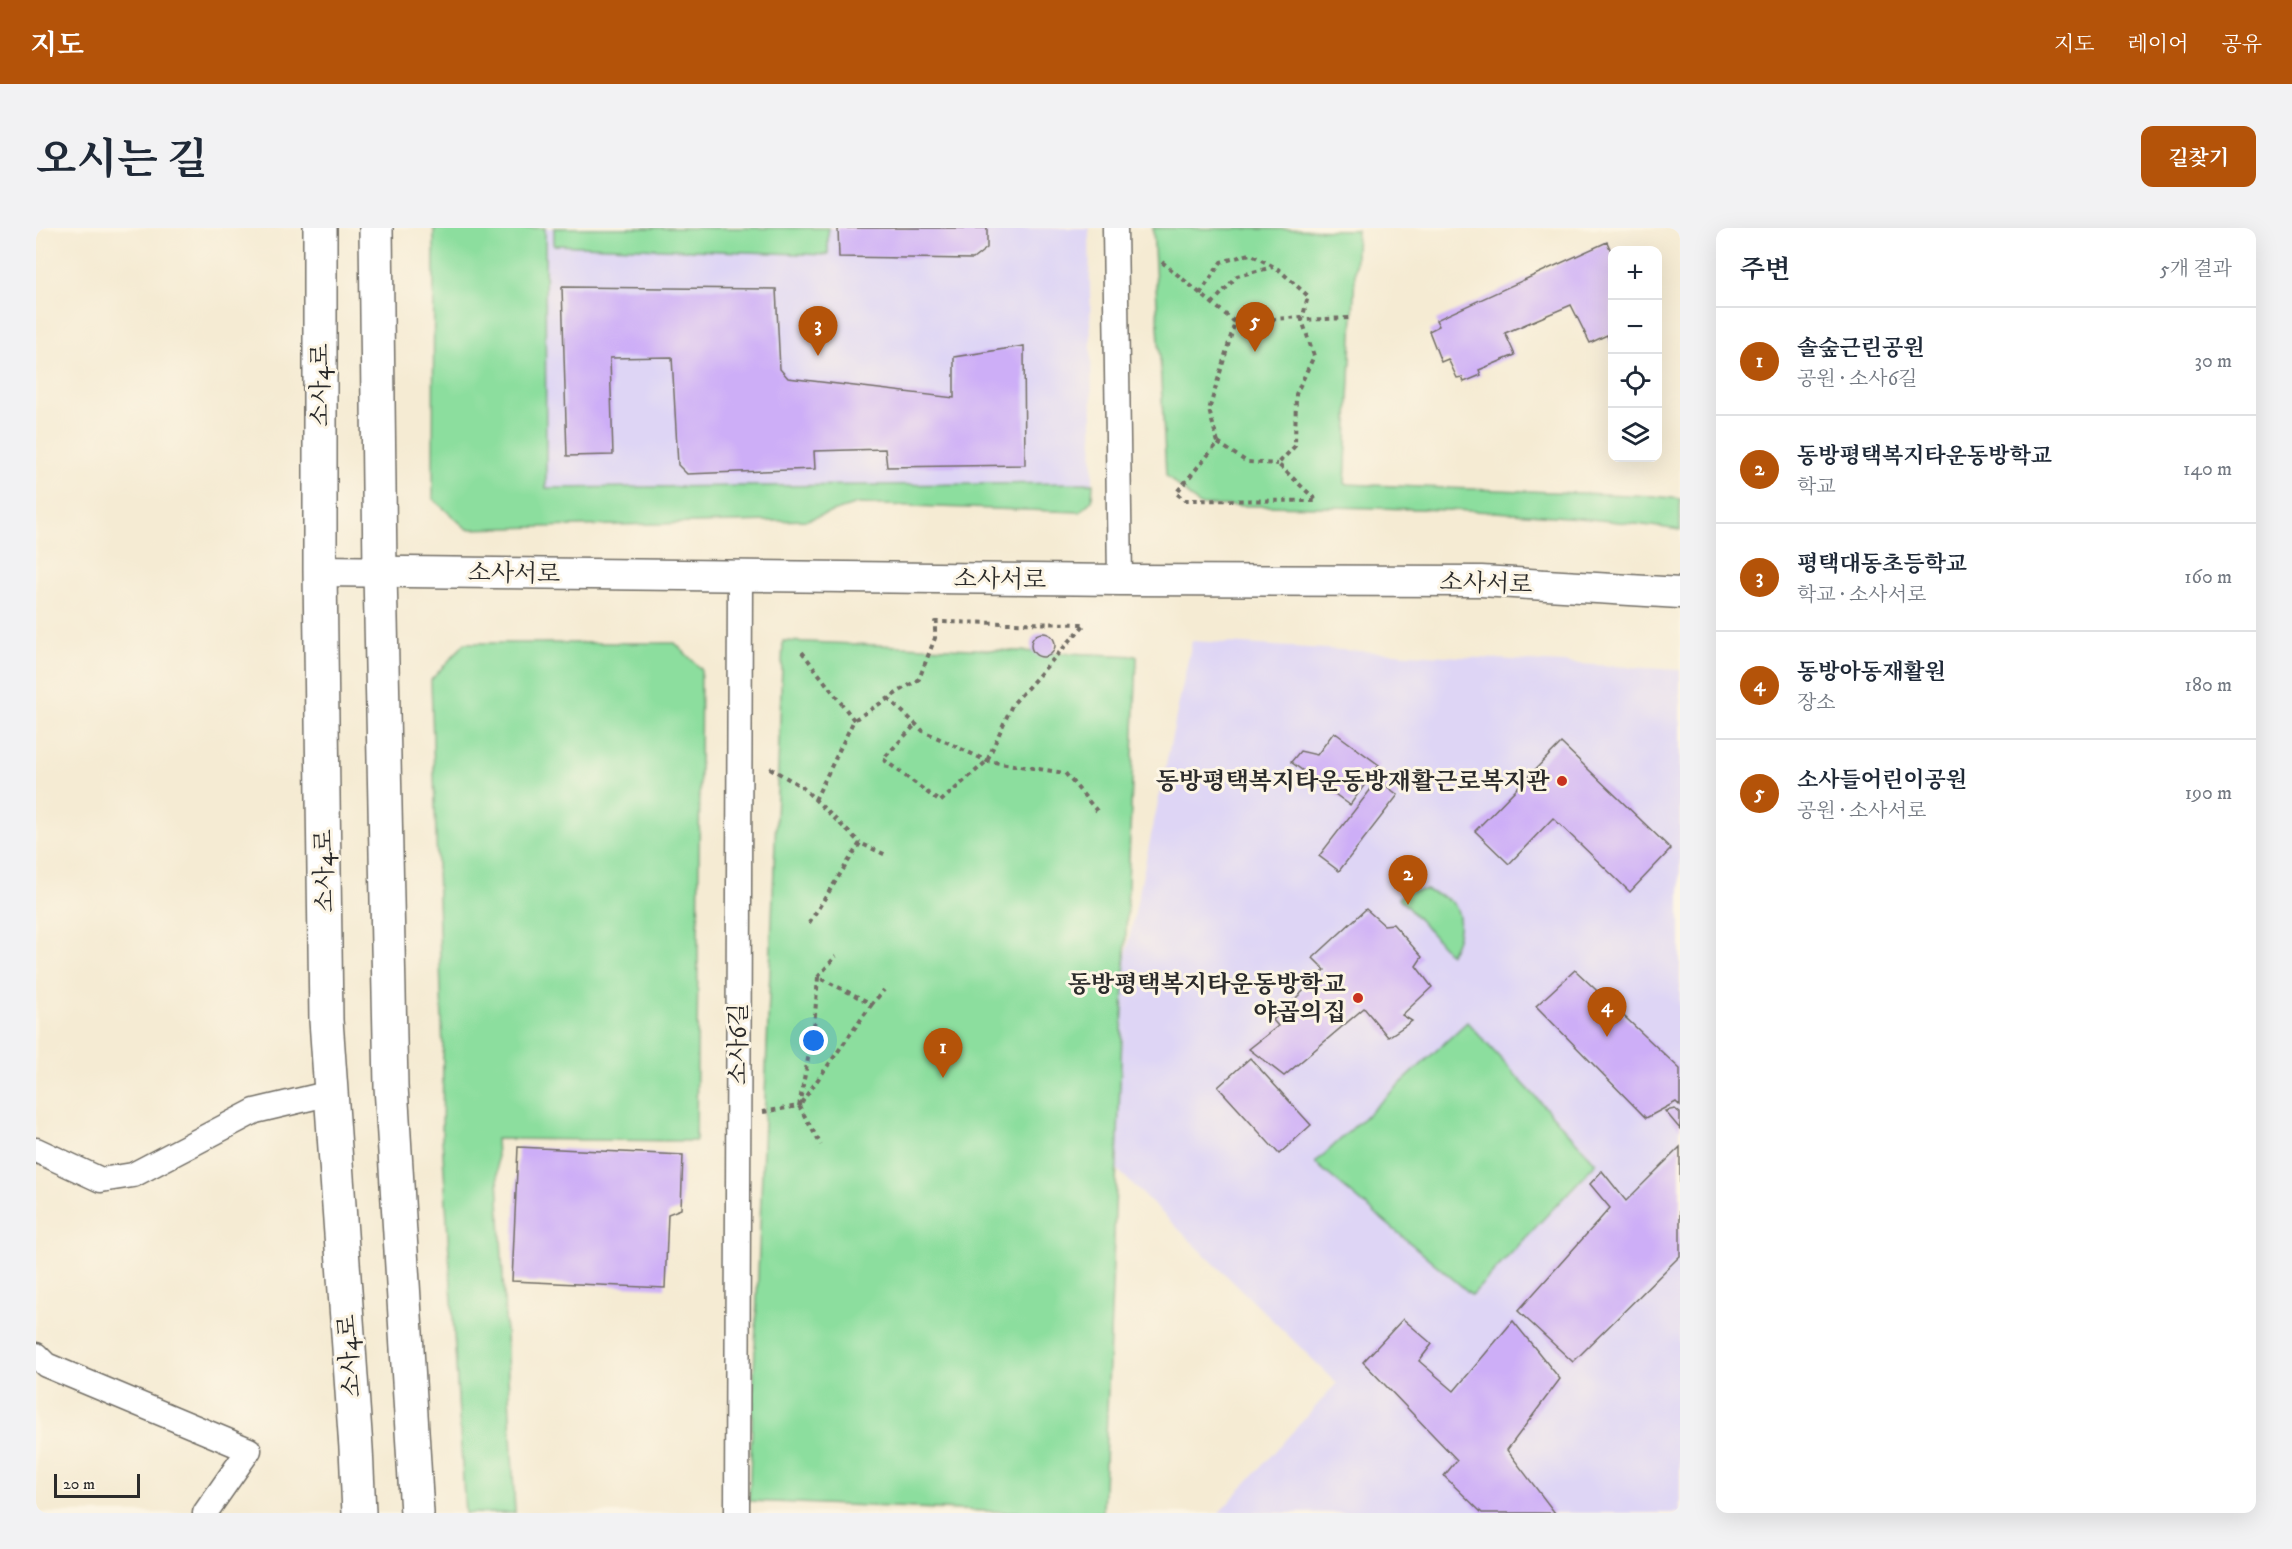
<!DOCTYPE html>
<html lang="ko">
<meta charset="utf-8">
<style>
:root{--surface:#fff;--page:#f2f2f3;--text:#1f2937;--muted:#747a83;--line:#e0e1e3;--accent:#b45309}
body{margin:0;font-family:"IM FELL DW Pica","Noto Serif KR",serif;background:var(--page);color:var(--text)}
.controls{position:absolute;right:18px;top:18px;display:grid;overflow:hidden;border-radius:12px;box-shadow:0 6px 24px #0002}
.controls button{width:54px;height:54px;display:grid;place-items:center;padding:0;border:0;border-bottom:2px solid var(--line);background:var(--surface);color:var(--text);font:30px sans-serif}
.scale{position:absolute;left:18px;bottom:15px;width:86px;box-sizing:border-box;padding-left:6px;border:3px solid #2b2b2b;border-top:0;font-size:16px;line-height:21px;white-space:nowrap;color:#2b2b2b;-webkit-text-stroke:4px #fcf5e5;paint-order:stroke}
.you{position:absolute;left:778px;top:813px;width:21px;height:21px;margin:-15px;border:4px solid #fff;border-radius:50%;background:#1a73e8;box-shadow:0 0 0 9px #1a73e833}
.badge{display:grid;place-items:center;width:39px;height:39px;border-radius:50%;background:var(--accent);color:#fff;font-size:20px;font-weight:700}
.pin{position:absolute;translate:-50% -50px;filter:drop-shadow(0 2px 3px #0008)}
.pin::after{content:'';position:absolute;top:32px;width:21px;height:18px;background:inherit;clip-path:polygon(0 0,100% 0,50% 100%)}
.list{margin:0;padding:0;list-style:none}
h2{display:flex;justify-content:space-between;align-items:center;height:78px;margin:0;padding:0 24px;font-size:26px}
h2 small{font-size:20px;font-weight:400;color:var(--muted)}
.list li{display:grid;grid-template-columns:39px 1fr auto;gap:18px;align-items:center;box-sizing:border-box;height:108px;padding:0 24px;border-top:2px solid var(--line)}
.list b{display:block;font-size:22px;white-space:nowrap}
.list p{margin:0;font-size:20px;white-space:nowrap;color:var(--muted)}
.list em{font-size:20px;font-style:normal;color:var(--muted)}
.icon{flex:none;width:33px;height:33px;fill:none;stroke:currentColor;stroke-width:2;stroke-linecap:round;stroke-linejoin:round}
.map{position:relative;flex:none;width:1644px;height:1285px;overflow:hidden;border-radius:12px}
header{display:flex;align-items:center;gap:36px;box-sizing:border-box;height:84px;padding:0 30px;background:var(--accent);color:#fff}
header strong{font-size:28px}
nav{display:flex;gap:33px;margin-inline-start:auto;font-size:21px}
.intro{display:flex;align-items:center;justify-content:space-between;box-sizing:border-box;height:144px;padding:0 36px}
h1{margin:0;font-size:42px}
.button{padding:15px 27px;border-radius:12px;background:var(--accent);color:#fff;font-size:21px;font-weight:700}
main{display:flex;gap:36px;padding:0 36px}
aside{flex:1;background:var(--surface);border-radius:12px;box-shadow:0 6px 24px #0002}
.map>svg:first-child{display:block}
.built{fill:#ded5f5}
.green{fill:#8cde9e;stroke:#5c8464;stroke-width:1.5}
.building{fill:#cdaef7}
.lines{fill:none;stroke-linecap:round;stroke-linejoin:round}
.minor-casing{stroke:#726e66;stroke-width:27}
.tertiary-casing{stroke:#726e66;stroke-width:33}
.secondary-casing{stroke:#726e66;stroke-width:36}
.path{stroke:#726e66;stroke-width:4;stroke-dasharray:4.5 4.5;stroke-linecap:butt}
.minor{stroke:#fff;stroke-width:24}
.tertiary{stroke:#fff;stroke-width:30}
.secondary{stroke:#fff;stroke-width:33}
.poi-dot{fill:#c8321e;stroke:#fcf5e5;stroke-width:2}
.labels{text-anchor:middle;stroke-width:6;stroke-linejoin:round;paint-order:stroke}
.street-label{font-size:24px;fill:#2b2b2b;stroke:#fcf5e5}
.poi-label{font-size:24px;font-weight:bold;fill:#2b2b2b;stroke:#fcf5e5;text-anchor:end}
</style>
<header>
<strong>지도</strong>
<nav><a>지도</a><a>레이어</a><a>공유</a></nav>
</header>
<div class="intro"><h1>오시는 길</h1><a class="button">길찾기</a></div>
<main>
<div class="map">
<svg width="1644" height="1285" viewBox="0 0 1644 1285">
<rect width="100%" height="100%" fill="#fcf5e5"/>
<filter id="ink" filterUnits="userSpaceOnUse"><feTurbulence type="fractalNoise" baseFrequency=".0167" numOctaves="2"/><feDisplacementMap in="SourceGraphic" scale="12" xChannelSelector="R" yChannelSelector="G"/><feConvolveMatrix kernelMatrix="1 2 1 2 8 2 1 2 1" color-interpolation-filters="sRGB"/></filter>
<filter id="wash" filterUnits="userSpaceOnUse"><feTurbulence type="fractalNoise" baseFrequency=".008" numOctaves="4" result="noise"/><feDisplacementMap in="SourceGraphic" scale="24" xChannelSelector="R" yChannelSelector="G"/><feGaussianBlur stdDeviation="1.35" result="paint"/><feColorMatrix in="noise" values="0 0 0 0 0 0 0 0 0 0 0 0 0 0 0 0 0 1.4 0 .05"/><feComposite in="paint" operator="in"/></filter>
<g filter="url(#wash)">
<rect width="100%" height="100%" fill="#f5ebd3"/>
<g class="built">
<polygon points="509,0 1053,0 1057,255 510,260"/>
<polygon points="1156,413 1644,442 1644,1285 1183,1285 1301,1155 1051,912"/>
</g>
<g class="green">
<polygon points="398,0 509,0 510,260 1057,255 1056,272 1044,284 821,276 771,292 431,301 397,271"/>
<polygon points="518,0 792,0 792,27 518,17"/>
<path d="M1117,0L1321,2L1309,256L1618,268L1644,271V302C1485,278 1323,280 1163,277L1130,247Z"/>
<polygon points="747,413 1101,428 1067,1285 999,1285 713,1273"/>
<polygon points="429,415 639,415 665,441 660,913 460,911 479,1285 429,1285 406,910 407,825 395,452"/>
<path d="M1390,662C1397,666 1406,668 1413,672C1430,684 1423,712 1414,726L1363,670L1369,664Z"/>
<polygon points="1431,794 1560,935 1436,1067 1279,935"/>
</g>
<g id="blocks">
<g class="building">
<polygon points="802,0 951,0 951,20 937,31 803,29"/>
<polygon points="1571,14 1575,23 1583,20 1584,22 1576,22 1576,119 1571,107 1554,115 1535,77 1469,105 1479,127 1443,142 1445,147 1428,154 1426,149 1421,150 1412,131 1405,134 1393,103 1403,98 1400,92"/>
<polygon points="526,59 740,61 744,141 752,150 918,170 918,129 988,118 989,237 851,239 849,221 778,223 779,241 651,246 642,237 636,129 574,130 577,227 531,228"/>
<circle cx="1007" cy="417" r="12"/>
<polygon points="1298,504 1343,537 1314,577 1255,534 1264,523 1281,527"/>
<polygon points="1525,515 1635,621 1594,664 1517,590 1473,636 1439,603"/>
<polygon points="1342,552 1362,567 1303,643 1283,628"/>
<polygon points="1330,681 1348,697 1357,696 1386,729 1380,738 1396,759 1366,787 1376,793 1352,809 1328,780 1248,848 1213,821 1242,798 1237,792 1289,742 1277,730"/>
<polygon points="1539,742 1644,841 1644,878 1640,874 1610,890 1500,778"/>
<polygon points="1214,830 1275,897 1243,926 1182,859"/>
<polygon points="1639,881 1644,885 1644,901 1629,883"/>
<polygon points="482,919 647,927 645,981 632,986 629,1060 476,1053"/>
<polygon points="1644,919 1644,1028 1537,1134 1482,1083 1574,980 1554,956 1566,943 1590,973"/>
<polygon points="1367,1091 1396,1116 1383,1133 1418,1163 1477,1093 1524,1151 1471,1222 1519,1285 1446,1285 1408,1248 1421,1232 1327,1134"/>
</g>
</g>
</g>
<g filter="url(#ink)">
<use href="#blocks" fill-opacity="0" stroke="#726e66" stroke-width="1.5"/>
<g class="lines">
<defs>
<g id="minor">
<polyline points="1079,0 1084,352"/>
<polyline points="0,922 65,952 97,947 219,883 295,865"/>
<polyline points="0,1127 10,1137 213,1222 169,1285"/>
<polyline points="701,1285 704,348"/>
</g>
<polyline id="tertiary" points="284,343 1084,352 1445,353 1644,365"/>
<g id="secondary">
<polyline points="284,0 284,343 290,792 320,1220 323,1285"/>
<polyline points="340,0 344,344 355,858 381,1285"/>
</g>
</defs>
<use href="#minor" class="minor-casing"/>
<use href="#tertiary" class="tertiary-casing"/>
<use href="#secondary" class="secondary-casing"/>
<g class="path">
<polyline points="1126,34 1199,94"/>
<polyline points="1164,66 1185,34 1214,26 1242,41 1272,68 1266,92 1313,90"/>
<polyline points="1176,76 1201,48 1237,39"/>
<polygon points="1265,89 1278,128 1260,166 1259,218 1242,236 1281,273 1149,272 1140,265 1182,215 1173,182 1199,94"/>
<polyline points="1182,215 1211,234 1242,236"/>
<polyline points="766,424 818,492"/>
<polyline points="852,470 887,503 951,533 1029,545 1061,583"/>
<polyline points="734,540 766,559 824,615"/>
<polyline points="779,572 818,492 883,451 899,410 899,394 1049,396 976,477 951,533 904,574 847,531 880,496"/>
<polyline points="773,695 824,615 850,627"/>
<polyline points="782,749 800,728"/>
<polyline points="765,875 836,776"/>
<polyline points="763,878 778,799 782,749 836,776 848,762"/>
<polyline points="727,884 763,878 785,917"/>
</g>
<use href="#minor" class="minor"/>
<use href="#tertiary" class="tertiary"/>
<use href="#secondary" class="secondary"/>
</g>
</g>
<g class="poi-dot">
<circle cx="1526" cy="553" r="6"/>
<circle cx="1322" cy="770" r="6"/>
</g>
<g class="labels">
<g class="street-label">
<text transform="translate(284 157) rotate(-90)" y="8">소사4로</text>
<text transform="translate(478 345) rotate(1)" y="8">소사서로</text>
<text transform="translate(964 351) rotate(1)" y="8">소사서로</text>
<text transform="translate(1450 355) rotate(2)" y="8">소사서로</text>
<text transform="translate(288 643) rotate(-91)" y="8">소사4로</text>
<text transform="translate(702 816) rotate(-90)" y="8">소사6길</text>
<text transform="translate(313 1128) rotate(-94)" y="8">소사4로</text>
</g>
<g class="poi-label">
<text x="1514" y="561">동방평택복지타운동방재활근로복지관</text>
<text x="1310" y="764">동방평택복지타운동방학교<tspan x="1310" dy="28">야곱의집</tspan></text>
</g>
</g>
</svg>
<div class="controls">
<button>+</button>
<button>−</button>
<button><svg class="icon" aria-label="locate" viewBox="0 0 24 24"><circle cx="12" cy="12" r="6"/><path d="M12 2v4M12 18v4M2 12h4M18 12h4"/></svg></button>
<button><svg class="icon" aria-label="layers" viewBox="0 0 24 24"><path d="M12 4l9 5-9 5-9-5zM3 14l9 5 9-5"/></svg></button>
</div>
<div class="scale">20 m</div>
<div class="you"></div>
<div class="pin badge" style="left:907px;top:850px">1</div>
<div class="pin badge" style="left:1372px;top:677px">2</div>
<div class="pin badge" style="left:782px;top:128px">3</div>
<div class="pin badge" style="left:1571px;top:809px">4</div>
<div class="pin badge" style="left:1219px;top:124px">5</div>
</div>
<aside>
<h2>주변<small>5개 결과</small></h2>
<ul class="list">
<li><span class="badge">1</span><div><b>솔숲근린공원</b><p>공원 · 소사6길</p></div><em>30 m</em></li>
<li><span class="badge">2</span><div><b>동방평택복지타운동방학교</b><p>학교</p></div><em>140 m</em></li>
<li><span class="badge">3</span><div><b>평택대동초등학교</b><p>학교 · 소사서로</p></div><em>160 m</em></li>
<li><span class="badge">4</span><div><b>동방아동재활원</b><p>장소</p></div><em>180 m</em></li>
<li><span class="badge">5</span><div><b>소사들어린이공원</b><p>공원 · 소사서로</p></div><em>190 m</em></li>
</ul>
</aside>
</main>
